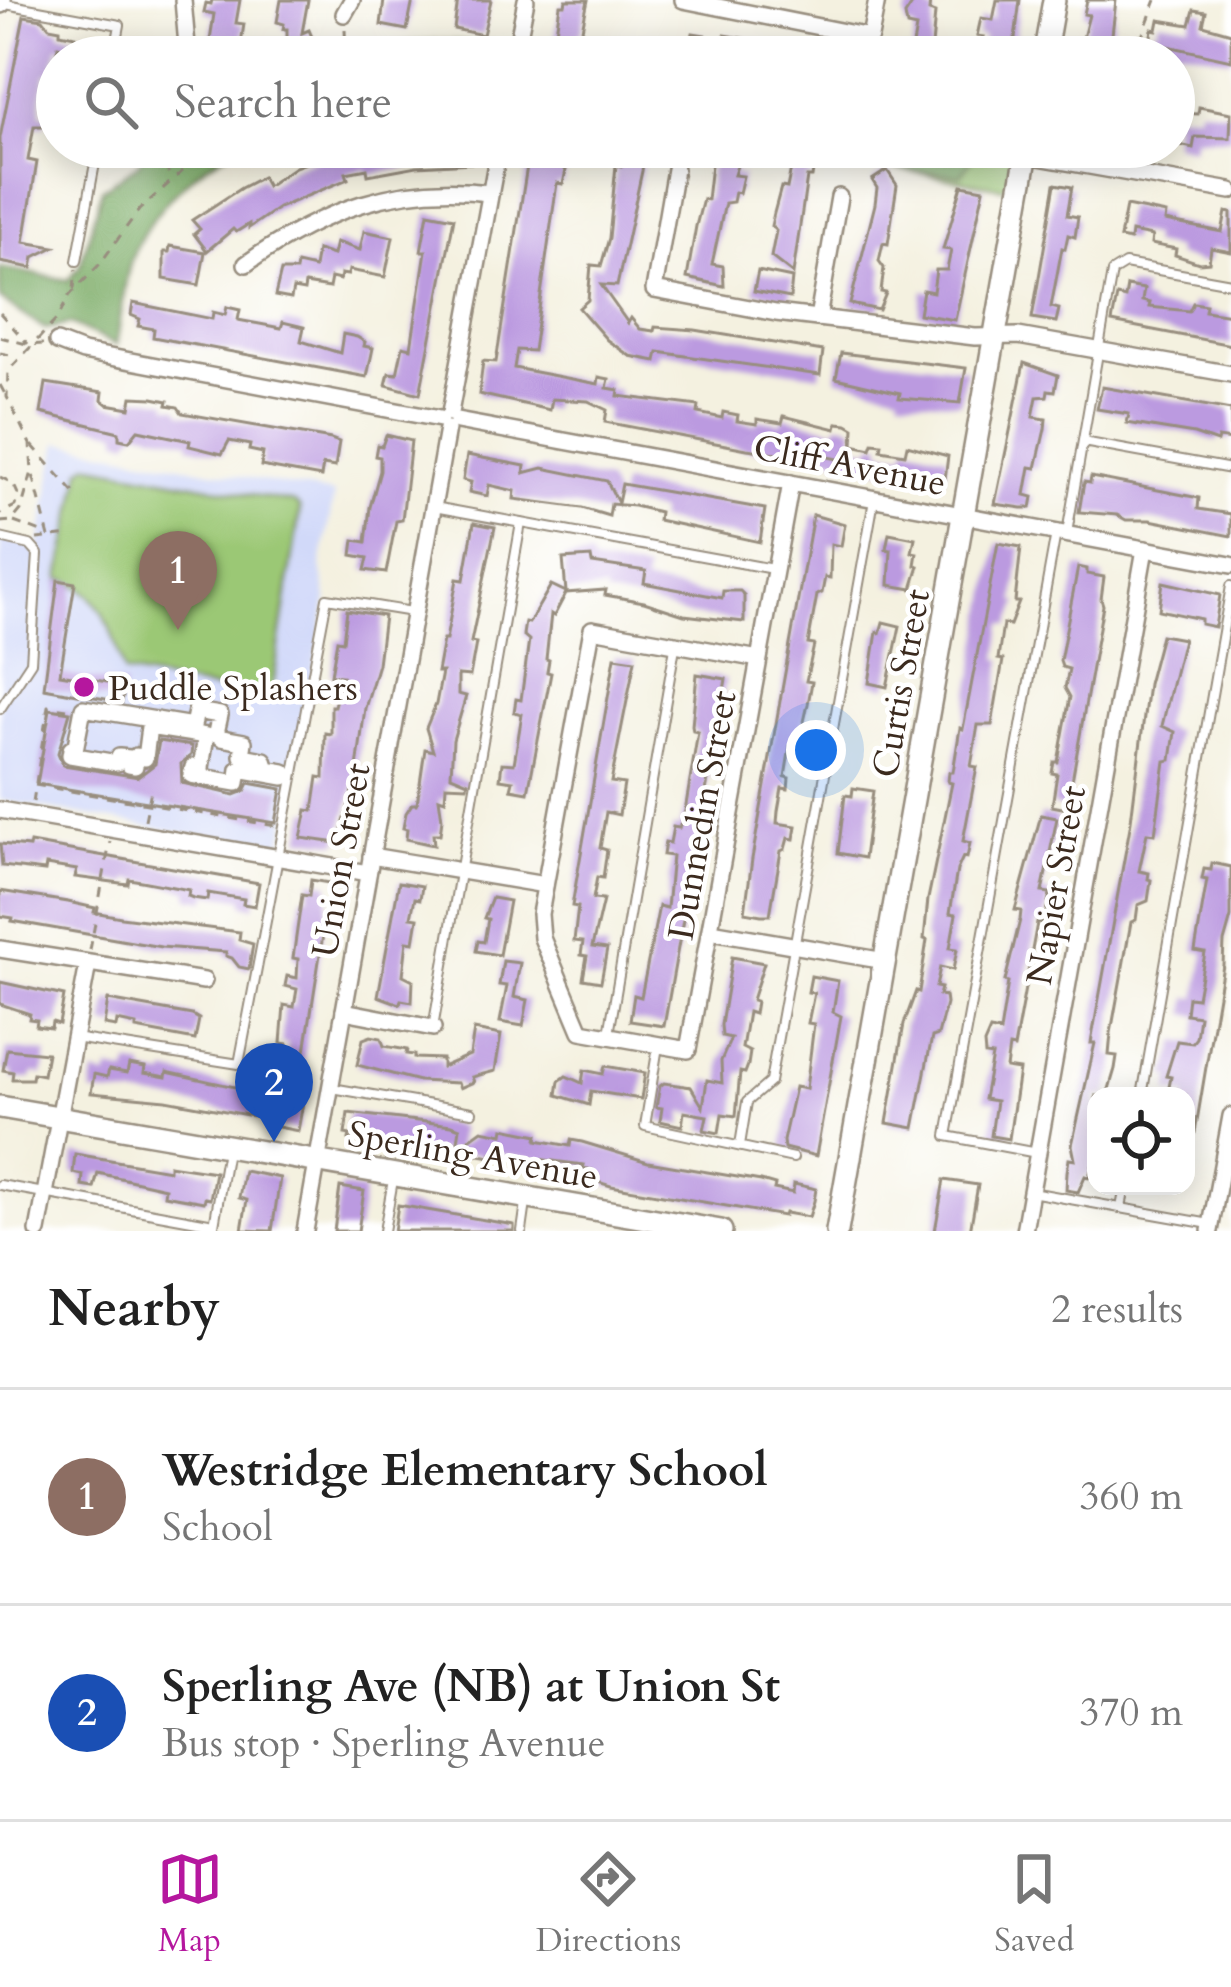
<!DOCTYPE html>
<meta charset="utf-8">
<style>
:root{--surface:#fff;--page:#f2f2f2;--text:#222;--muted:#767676;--line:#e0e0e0;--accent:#b5179e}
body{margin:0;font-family:Cardo,serif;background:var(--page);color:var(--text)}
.controls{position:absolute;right:36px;bottom:36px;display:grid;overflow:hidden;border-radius:24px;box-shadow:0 6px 30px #0003}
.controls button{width:108px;height:108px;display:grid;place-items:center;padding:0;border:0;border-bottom:3px solid var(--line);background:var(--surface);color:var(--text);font:60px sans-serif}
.you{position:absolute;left:816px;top:750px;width:42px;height:42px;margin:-30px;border:9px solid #fff;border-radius:50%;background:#1a73e8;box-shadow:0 0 0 18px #1a73e833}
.badge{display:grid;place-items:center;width:78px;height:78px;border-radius:50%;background:var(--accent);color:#fff;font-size:39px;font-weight:700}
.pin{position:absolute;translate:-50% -99px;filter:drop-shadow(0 3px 6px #0008)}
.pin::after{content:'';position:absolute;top:63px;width:42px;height:36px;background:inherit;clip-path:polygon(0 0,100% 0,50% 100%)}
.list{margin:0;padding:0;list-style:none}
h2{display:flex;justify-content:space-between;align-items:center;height:156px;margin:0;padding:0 48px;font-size:51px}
h2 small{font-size:39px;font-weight:400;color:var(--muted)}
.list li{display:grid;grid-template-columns:78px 1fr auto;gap:36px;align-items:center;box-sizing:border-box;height:216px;padding:0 48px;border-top:3px solid var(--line)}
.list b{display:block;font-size:45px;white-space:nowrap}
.list p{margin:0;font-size:39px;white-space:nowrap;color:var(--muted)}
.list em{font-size:39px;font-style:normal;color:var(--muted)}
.icon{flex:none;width:66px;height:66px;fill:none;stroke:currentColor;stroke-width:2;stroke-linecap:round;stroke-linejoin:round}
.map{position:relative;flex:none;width:1231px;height:1231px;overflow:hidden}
.search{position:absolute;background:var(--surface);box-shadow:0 6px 30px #0003;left:36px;right:36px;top:36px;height:132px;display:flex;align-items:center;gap:30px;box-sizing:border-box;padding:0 42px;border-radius:66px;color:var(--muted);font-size:45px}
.sheet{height:588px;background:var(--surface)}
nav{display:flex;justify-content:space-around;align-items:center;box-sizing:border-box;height:168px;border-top:3px solid var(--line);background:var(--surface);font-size:33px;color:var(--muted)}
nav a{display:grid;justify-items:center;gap:6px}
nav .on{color:var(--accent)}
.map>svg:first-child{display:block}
.built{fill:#d1d9f9}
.green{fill:#9bc875;stroke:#6b794a;stroke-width:3}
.forest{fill:#7cac66;stroke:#5c6b42;stroke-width:3}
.building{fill:#bb9ae0}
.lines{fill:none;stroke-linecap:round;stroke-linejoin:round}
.lane-casing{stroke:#988e7f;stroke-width:12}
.street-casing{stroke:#988e7f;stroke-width:20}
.secondary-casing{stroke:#988e7f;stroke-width:26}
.path{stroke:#988e7f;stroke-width:3;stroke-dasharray:9 9;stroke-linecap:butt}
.lane{stroke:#fff;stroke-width:8}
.street{stroke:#fff;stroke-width:15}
.secondary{stroke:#fff;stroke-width:21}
.poi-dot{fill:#b5179e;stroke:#fff;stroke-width:4.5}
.labels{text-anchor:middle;stroke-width:9;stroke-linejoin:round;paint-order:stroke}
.street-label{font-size:36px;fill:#3b2a1e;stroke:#fff}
.poi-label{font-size:36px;fill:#3b2a1e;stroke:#fff;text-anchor:start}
</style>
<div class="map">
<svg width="1231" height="1231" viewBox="0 0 1231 1231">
<rect width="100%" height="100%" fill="#fff"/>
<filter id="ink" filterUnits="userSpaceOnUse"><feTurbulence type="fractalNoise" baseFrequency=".00833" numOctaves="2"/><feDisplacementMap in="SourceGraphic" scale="24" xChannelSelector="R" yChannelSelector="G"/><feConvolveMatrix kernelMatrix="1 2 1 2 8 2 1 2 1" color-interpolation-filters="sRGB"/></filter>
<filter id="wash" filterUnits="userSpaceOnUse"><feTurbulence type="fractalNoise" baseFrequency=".004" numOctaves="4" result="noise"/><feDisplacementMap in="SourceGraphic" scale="48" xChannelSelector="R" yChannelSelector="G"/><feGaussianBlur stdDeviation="2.7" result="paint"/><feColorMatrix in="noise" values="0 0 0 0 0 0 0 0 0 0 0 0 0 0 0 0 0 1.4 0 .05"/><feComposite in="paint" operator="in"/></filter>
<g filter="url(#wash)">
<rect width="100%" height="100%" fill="#f4f1e0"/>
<polygon class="built" points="58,442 334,494 321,566 327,598 281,850 0,800 0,538 30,545 38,552"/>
<g class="green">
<polygon points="788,147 1017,147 1011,189 836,159"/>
<path d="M88,464L295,503L300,509L271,699L124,673C113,634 103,591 60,578L82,469Z"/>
</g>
<g class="forest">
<polygon points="436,41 503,44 501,57 347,57 352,49"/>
<path d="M151,147H239C195,166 153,209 134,252C123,280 122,316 116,345L70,324L45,329L0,299V268L68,280L80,266L102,189L136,166Z"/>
<polygon points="792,147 962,147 971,160 961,175 860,166 840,156"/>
</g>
<g id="blocks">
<g class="building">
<polygon points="212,0 240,0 236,23 244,24 239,57 215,57 218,43 210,41 214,14 204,12 206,3 211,4"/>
<polygon points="281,0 308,0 302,33 309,30 318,51 287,57 287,29 283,29 284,24 277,22"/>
<polygon points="384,0 413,0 407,30 381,25"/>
<polygon points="458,0 491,0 483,35 454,29"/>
<polygon points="566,0 588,0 581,34 576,34 574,49 554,45 560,5 565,5"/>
<polygon points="915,0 930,0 929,11 935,13 931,57 911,57 916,28 907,26 905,15"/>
<polygon points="997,0 1020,0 1014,46 1004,44 1002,57 981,57 984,37 977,36 981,18 993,20"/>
<polygon points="1087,0 1116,0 1110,52 1102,51 1100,57 1078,57 1089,15 1084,14"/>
<polygon points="1194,10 1206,12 1203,25 1231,33 1231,60 1150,42 1152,29 1157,30 1159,20 1190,25"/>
<polygon points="24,16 43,19 49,27 60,29 60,33 75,36 72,49 58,46 52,74 46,73 41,103 41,114 47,115 45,126 34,126 28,160 37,162 24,242 54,247 34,257 32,268 0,262 0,138"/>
<polygon points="693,33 705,35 704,43 723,46 725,35 783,45 783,49 801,52 801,57 687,57"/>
<polygon points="1199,107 1231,113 1230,138 1195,137 1193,148 1174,144 1174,113 1198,114"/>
<polygon points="350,147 472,147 471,163 417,166 368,175 367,169 346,173 348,179 278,208 249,228 249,224 236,232 233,229 207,251 194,234 200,229 192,220 241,188 262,177 267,186 295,167"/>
<polygon points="530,147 562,147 560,166 566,170 563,184 557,183 533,351 517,350 514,368 598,384 599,377 609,379 607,388 619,390 618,396 699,406 698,413 722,418 723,412 738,415 737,421 757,424 757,419 782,423 784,416 836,429 837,423 847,424 854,428 853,445 871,449 873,443 882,444 881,450 905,454 907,445 948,456 945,479 837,462 838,459 799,451 791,451 790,455 747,449 605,422 607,410 588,401 552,399 550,410 479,394 483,361 496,362"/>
<polygon points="625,147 645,147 642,171 617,286 601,285 628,323 631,318 640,329 654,331 655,327 695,330 823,351 820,375 658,352 656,361 630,356 607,340 579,308 588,300 591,265 601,266 609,238 616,165 622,166"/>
<polygon points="713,147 743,147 734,175 743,176 739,193 735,192 733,202 725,203 712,264 723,266 724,286 687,278 696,226 703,199 707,200"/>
<polygon points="781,152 815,158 812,177 807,177 793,274 771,257 776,231 771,226 774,213 781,187 787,188 791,168 779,166"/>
<polygon points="887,170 897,185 888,244 883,243 879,261 884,268 881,292 886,293 879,310 850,304 875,204 877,188 872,180"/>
<polygon points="1055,184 1072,187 1067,215 1078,217 1075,237 1068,235 1065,249 1062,248 1051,307 1059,309 1056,322 1032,318"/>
<polygon points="962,185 984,189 955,320 919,314 923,290 933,292 936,270 947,270 951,250 943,249"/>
<polygon points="1126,206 1166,214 1165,221 1222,232 1226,212 1231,213 1231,252 1211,248 1209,262 1199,263 1175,255 1176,249 1151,244 1152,236 1131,232 1130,240 1120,238"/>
<polygon points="428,213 454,218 420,394 386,385 389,373 397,374 403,346 411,348 426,251 421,251"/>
<polygon points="364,231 393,237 385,277 349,270 348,275 341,274 340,280 331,278 329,288 305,284 304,291 293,289 291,299 275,296 281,271 296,271 297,264 314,268 317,250 333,255 336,242 360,250"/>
<polygon points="170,246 205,252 199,285 164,279 164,252 169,252"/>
<polygon points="758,271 792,278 790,298 754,291"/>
<polygon points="1127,286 1144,289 1142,301 1150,303 1149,307 1189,311 1193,303 1206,305 1205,311 1231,315 1231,345 1112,322 1117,296 1125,298"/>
<polygon points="133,303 212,319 213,312 225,315 227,307 240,310 238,320 281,328 283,322 304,327 301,341 340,353 343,334 357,337 365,342 364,346 373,348 367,377 153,337 154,329 138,326 140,319 131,315"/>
<polygon points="841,353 966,368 960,403 899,398 900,393 836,378"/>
<polygon points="1024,363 1058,375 1055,391 1048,390 1047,396 1037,397 1033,417 1046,419 1045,429 1036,468 1030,467 1025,495 1033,497 1031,508 1022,508 995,504"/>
<polygon points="46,383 103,392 102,400 107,404 130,408 132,397 153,398 168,401 167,405 178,407 182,413 331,439 339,442 335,467 323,465 321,477 261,466 263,453 249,450 250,445 229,441 222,454 189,446 190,441 138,430 129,441 119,439 119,432 41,413"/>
<polygon points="1102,387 1231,410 1231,440 1218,438 1217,442 1194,434 1127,423 1129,414 1097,409"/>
<polygon points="386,435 411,441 402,520 396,521 386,573 365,570 368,558 352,555 354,540 366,542 370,507 380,471 380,457 375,456 377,445 382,446"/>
<polygon points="467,455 525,466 524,473 543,468 607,481 618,503 622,484 765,509 760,542 658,520 659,512 634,506 611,504 609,516 582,508 514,499 515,491 489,485 487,496 469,492 471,482 463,480"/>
<polygon points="1091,477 1199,498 1198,509 1231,514 1231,536 1150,520 1126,520 1117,515 1079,512 1084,482 1090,483"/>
<polygon points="813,515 845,524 841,546 831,544 830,578 825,577 822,593 817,595 808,644 814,645 806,681 812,682 808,704 798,748 790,746 785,777 789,778 788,789 782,788 778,811 777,823 796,826 794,839 788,838 785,849 781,851 770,915 761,915 745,912 752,859"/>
<polygon points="474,523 495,527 471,642 476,643 470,676 458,675 458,694 466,696 453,740 451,775 468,782 467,786 446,785 445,800 439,798 442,819 440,834 433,834 434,845 406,839 407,829 403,828 406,813 412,804 417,804 425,749 433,751 426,728 436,704 442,672 437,672 443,640 446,640 457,579 464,580"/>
<polygon points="889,533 915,538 912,552 917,553 915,565 919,566 912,589 889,585 891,550 886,549"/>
<polygon points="998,543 1021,547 1015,602 1019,602 1010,625 1003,624 998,659 1003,660 992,725 978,725 971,766 977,767 963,841 970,843 967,858 963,857 957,870 950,913 956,914 950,948 957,949 953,970 940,967 936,987 941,988 939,995 945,996 946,1004 938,1035 932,1037 914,1128 887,1123 904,1024 916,991 919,992 927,940 924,939 928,899 952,783 948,782 949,772 953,772 960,728 963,729"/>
<polygon points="591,557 592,563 646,571 644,583 722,598 723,591 740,591 744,595 744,622 684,615 644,602 605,595 606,590 566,593 554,616 551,614 546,659 549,660 547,672 551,673 528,792 511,789 513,781 500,779 502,763 514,764 522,714 514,712 516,699 521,700 529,640 523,635 525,622 529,623 551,585 566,592 563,559"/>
<polygon points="1078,567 1087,569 1087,574 1104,577 1101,599 1103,605 1067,809 1052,806 1057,774 1052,773 1054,762 1058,762 1070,697 1065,688 1069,669 1062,667 1060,661"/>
<polygon points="58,580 75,583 60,674 125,685 122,702 44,688"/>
<polygon points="1163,582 1220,595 1215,627 1201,624 1201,619 1159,610"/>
<polygon points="347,610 384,616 378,664 365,708 355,783 338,843 301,838 307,810 313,811 318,777 324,778 325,733 331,734 331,706 334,706 342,676 331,675 337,640 343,641"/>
<polygon points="883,622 900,626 887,687 869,683 877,632 880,633"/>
<polygon points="1161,635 1183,639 1162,726 1175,732 1171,760 1165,761 1155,834 1147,833 1139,871 1149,873 1148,879 1151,880 1148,901 1138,905 1136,920 1131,922 1111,1033 1109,1055 1117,1056 1115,1069 1107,1096 1096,1096 1096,1152 1089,1177 1085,1176 1078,1192 1066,1190 1067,1172 1069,1159 1075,1160 1072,1145 1095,1043 1091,1043 1131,821 1148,684"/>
<polygon points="615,657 635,660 611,782 624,784 619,815 606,812 600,848 607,850 603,878 597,877 593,899 603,900 592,947 607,949 601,982 583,979 587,956 581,955 583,942 574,941 578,907 572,906"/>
<polygon points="697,674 726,679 664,1026 630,1021 634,995 641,997 659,906 667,908 672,856 663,855 665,842 670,843 673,827 679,828 685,811 698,732 693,731 692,726"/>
<polygon points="50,709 70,712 58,753 63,765 138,777 155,764 159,741 192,746 191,755 181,764 182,783 235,795 245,791 249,783 282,789 276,823 37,784"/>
<polygon points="853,788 873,791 864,858 838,853 845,795 852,796"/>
<polygon points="1041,815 1057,818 1042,892 1050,893 1045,917 1041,924 1037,923 1014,1048 1009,1047 1006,1068 1019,1070 1009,1139 991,1136 996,1101 984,1099 992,1056 985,1055 984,1044 990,1030 1000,1032 1008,982 1005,981 1020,920 1021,911 1015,910"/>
<polygon points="30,843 259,883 255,906 243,904 244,899 208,893 207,900 193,898 188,896 189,890 141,881 129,879 128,884 75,877 77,870 46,865 45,871 2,866 0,844 29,847"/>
<polygon points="1212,863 1231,867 1231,917 1224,942 1223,965 1191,1157 1186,1156 1186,1095 1168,1092 1171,1077 1166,1076 1177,1041 1192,1043 1196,1038 1199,1016 1186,1014 1188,997 1197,998 1205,953 1195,951 1207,880 1202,879 1204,869 1211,870"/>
<polygon points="311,880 329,883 329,896 299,1090 305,1091 298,1131 268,1125 269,1119 166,1100 91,1093 94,1074 107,1077 109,1070 127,1073 129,1064 145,1067 144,1073 166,1077 167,1072 248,1090 248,1086 273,1090 276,1070 282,1072 288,1044 281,1043 284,1005 294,1007 297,989 285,986 287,976 297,978 298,959 293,958 302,895 309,896"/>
<polygon points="399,882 422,886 420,899 415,898 411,917 418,918 414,942 407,941 403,975 413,980 412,1002 401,1000 400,1004 378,996"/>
<polygon points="0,891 68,902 95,908 94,912 121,917 240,932 239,940 253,944 249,969 239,967 232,958 226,956 226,952 161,947 12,921 13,918 0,916"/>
<polygon points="492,898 509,901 499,955 476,951 478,941 484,942 488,919 484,918"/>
<polygon points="732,957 764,963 752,1000 756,1001 754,1014 748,1012 742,1048 750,1052 748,1065 745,1073 740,1072 736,1116 722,1114 719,1133 704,1130 707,1116 684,1112 682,1126 660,1121 662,1108 656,1107 660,1086 664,1083 691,1087 703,1107 707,1080 722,1083 721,1061 731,1038 722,1036 721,1025"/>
<polygon points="503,961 520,963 514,997 528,1000 523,1026 500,1022 507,986 499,985"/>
<polygon points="811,976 838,981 833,1012 841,1016 816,1156 784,1148 783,1141 795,1087 806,1089 814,1024 808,1023 814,993 808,992"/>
<polygon points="0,982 64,996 59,1024 52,1022 51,1028 36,1026 37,1020 29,1019 30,1014 0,1004"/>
<polygon points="108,1000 192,1015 199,1019 195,1040 136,1029 136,1025 117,1021 116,1027 104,1025"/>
<polygon points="474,1030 501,1035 495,1071 472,1077 474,1082 460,1088 458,1083 419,1081 357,1065 363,1039 371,1036 381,1038 384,1046 407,1050 406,1054 414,1055 414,1058 442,1059 442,1067 470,1055"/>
<polygon points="7,1049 47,1053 43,1075 33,1073 32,1079 12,1079 13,1072 3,1070"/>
<polygon points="605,1066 645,1073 641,1099 591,1091 589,1105 557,1095 559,1081 566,1076 582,1083 584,1070 603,1074"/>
<polygon points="348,1113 452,1125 460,1128 457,1148 482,1130 503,1134 504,1128 538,1135 537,1140 570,1146 571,1140 582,1142 648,1162 761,1181 775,1185 774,1189 793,1193 794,1184 808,1187 816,1189 814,1201 809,1217 785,1213 784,1216 611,1186 591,1180 592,1170 583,1168 584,1165 492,1153 491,1157 456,1151 420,1151 349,1139 350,1135 345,1134"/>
<polygon points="75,1154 169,1170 169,1165 215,1172 210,1199 205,1198 204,1202 164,1195 165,1188 98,1173 94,1188 82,1186 83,1175 73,1173"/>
<polygon points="244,1171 280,1178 272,1231 242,1230 247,1200 239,1198"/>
<polygon points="944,1180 978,1185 970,1231 935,1231"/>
<polygon points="340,1187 364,1191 358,1231 334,1231"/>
<polygon points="398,1205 514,1225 514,1231 394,1231"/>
</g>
</g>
</g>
<g filter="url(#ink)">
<use href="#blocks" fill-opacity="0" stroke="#988e7f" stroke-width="3"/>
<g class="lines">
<defs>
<g id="lane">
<polyline points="0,3 120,25 114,57"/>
<polyline points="1117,168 1121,147"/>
<polyline points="77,261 98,147"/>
<polyline points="1083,442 1231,469"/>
<polyline points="434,507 773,569"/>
<polyline points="1067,533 1112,272 1125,264 1231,283"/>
<polyline points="0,538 30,545 38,554 31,662 0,709"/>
<polyline points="433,1028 521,523"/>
<polyline points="609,1034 675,647"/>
<polyline points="74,1038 239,1064 327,598 412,612"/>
<polyline points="658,1046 645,1126 793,1158"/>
<polyline points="332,1088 472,1112"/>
<polyline points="1142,1096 1231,586"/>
<polyline points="740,1145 747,1102 770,1082 874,500"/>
<polyline points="1037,1153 947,1136 1056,533"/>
<polyline points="0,1185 214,1224"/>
<polyline points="1031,1192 1210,1224"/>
<polyline points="1121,1208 1125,1186"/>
<polyline points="213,1231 227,1150"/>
<polyline points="384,1231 393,1180"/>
<polyline points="522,1231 526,1203"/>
</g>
<g id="street">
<polyline points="183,0 188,57"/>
<polyline points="683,0 870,37 877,0"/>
<polyline points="344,14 352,0"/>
<polyline points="515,57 526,0"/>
<polyline points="1027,155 1231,191"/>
<polyline points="675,169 654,290 776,313 975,337 1018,336 1231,374"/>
<path d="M246,264C320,211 398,181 490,193"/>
<polyline points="818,318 839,197"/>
<polyline points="57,342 83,352 440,419"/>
<polyline points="450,413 499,147"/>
<polyline points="457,421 1231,565"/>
<polyline points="759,659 592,629 540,914 542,938 581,1031 688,1050 791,483"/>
<polygon points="83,708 193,726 196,711 220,715 216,733 222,738 244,742 242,756 264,760 267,769 284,772 284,777 239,769 237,783 191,775 193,767 201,768 206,736 149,727 145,758 136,756 135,766 129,765 130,758 119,757 117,763 70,755 71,749 75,750"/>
<polyline points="0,810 368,873"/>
<polyline points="371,856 545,885"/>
<polyline points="711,931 885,961"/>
<polyline points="0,949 204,981"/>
<polyline points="344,1011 433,1028"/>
<polyline points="38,1231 88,964"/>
<polyline points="305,1231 447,429"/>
<polyline points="1024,1231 1145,549"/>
<polyline points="1210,1231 1231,1116"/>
</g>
<g id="secondary">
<polyline points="0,2 0,0"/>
<polyline points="1044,57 1054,0"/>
<polyline points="0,1107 721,1231"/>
<polyline points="837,1231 1028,147"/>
</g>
</defs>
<use href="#lane" class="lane-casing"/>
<use href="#street" class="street-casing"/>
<use href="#secondary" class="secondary-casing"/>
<g class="path">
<polyline points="345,29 346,57"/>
<polyline points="1134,57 1156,0"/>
<polyline points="168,147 165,163 171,181"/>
<polyline points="74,289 76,269"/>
<polyline points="0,313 28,344"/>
<polyline points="0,337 30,345 43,344"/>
<polyline points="0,353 16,356"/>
<polyline points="0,385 6,396"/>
<polyline points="32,445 78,497"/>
<polyline points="0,477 13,483 18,494 15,506 0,514"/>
<polyline points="0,522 12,521 21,510 32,472"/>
<polyline points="14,522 44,533"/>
<polyline points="49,537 32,471 30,444 7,397 8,371 58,318 69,296 99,265 139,210 195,160 224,147"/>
<polyline points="37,539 70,535"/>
<polyline points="35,785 276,826"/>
<polyline points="33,802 48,706 67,709"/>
<polyline points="145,820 151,790"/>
<polyline points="90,950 110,842"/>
</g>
<use href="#lane" class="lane"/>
<use href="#street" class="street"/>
<use href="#secondary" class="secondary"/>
</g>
</g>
<circle class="poi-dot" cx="84" cy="687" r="12"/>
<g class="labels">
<g class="street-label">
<text transform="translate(850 464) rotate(11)" y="13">Cliff Avenue</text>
<text transform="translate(900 683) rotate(-80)" y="13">Curtis Street</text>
<text transform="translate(701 815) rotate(-80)" y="13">Dunnedin Street</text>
<text transform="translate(340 860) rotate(-80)" y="13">Union Street</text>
<text transform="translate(1055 885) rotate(-80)" y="13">Napier Street</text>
<text transform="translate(473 1154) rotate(10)" y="13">Sperling Avenue</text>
</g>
<g class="poi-label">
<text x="108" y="700">Puddle Splashers</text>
</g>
</g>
</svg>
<div class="controls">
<button><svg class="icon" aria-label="locate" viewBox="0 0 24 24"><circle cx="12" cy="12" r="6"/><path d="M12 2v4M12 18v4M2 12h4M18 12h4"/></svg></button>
</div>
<div class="you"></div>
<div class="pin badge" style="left:178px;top:630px;background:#8d6e63">1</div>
<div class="pin badge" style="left:274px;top:1142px;background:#1a4fb4">2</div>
<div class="search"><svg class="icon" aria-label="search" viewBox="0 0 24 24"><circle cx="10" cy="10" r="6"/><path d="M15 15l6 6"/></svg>Search here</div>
</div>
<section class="sheet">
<h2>Nearby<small>2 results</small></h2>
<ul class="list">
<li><span class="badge" style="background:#8d6e63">1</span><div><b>Westridge Elementary School</b><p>School</p></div><em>360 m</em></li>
<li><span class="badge" style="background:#1a4fb4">2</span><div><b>Sperling Ave (NB) at Union St</b><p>Bus stop · Sperling Avenue</p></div><em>370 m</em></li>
</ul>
</section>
<nav>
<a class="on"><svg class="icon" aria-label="map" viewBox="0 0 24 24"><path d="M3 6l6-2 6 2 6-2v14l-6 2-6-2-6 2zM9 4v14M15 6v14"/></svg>Map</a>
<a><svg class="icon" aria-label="directions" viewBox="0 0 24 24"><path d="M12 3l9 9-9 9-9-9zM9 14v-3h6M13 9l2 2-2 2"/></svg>Directions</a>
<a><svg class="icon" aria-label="saved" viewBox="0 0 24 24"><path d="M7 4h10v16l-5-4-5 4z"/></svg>Saved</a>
</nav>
